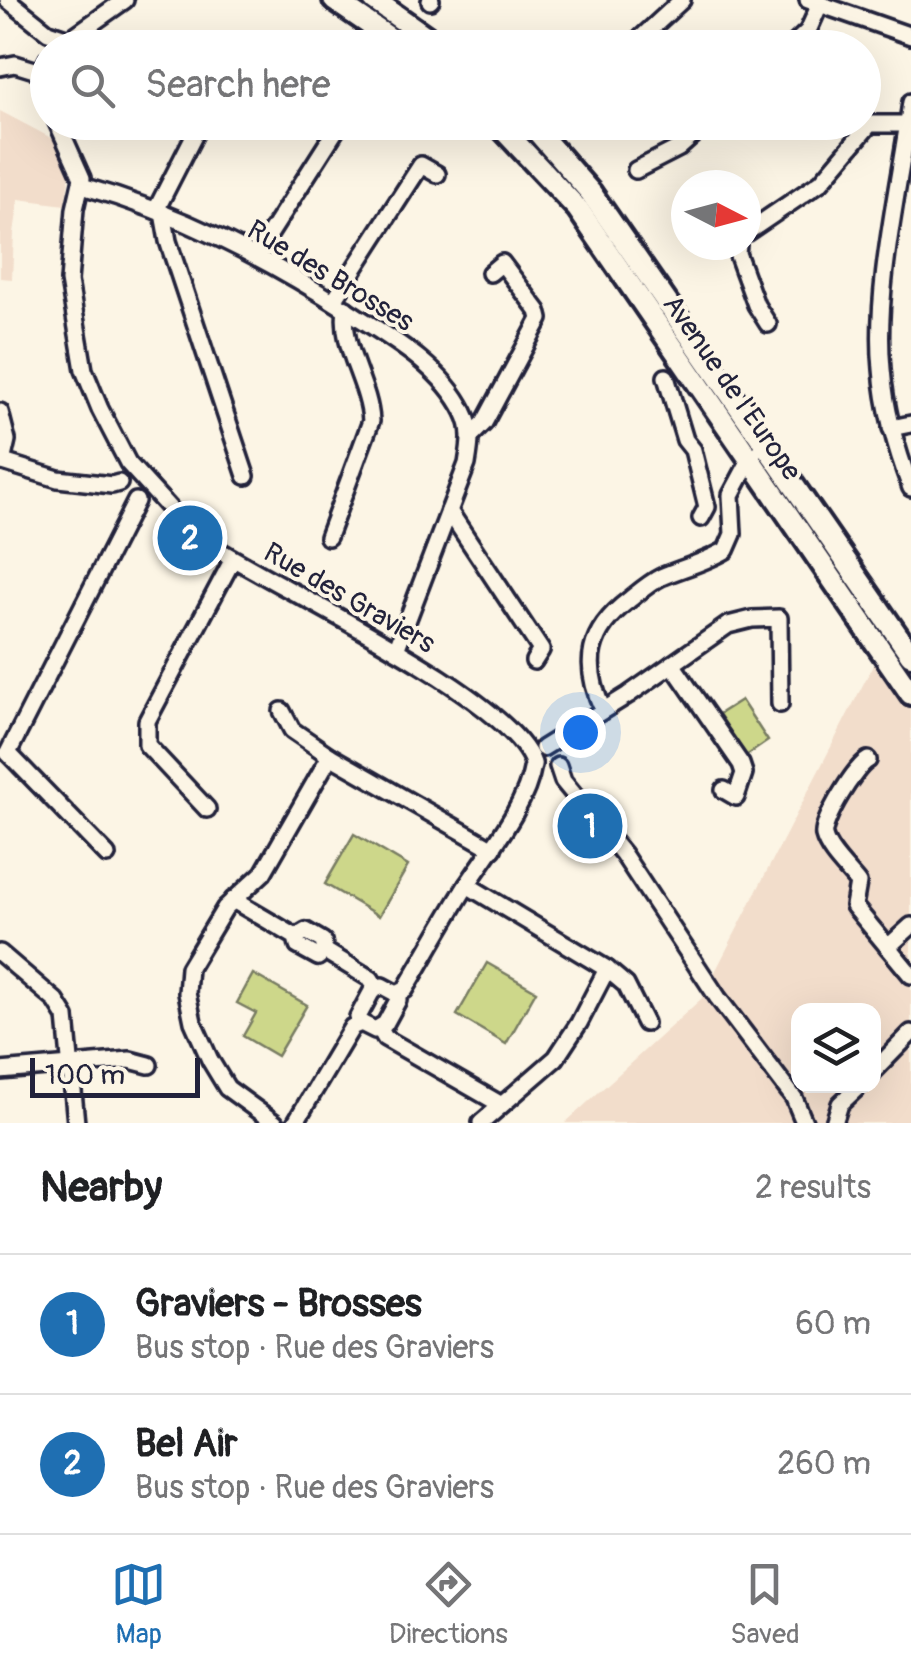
<!DOCTYPE html>
<meta charset="utf-8">
<style>
:root{--surface:#fff;--page:#f6f6f6;--text:#202124;--muted:#757577;--line:#e0e0e0;--accent:#1f6fb2}
body{margin:0;font-family:Pangolin,sans-serif;background:var(--page);color:var(--text)}
.controls{position:absolute;right:30px;bottom:30px;display:grid;overflow:hidden;border-radius:20px;box-shadow:0 10px 40px #0002}
.controls button{width:90px;height:90px;display:grid;place-items:center;padding:0;border:0;border-bottom:2px solid var(--line);background:var(--surface);color:var(--text);font:50px sans-serif}
.compass{position:absolute;left:671px;top:170px;width:90px;height:90px;border-radius:50%;background:var(--surface);box-shadow:0 10px 40px #0002;rotate:96deg}
.scale{position:absolute;left:30px;bottom:25px;width:170px;box-sizing:border-box;padding-left:10px;border:5px solid #22223b;border-top:0;font-size:28px;line-height:35px;white-space:nowrap;color:#22223b;-webkit-text-stroke:8px #fcf5e5;paint-order:stroke}
.you{position:absolute;left:580px;top:732px;width:35px;height:35px;margin:-25px;border:8px solid #fff;border-radius:50%;background:#1a73e8;box-shadow:0 0 0 15px #1a73e833}
.badge{display:grid;place-items:center;width:65px;height:65px;border-radius:50%;background:var(--accent);color:#fff;font-size:32px;font-weight:700}
.pin{position:absolute;translate:-50% -50%;border:5px solid #fff;box-shadow:0 2px 10px #0006}
.list{margin:0;padding:0;list-style:none}
h2{display:flex;justify-content:space-between;align-items:center;height:130px;margin:0;padding:0 40px;font-size:42px}
h2 small{font-size:32px;font-weight:400;color:var(--muted)}
.list li{display:grid;grid-template-columns:65px 1fr auto;gap:30px;align-items:center;box-sizing:border-box;height:140px;padding:0 40px;border-top:2px solid var(--line)}
.list b{display:block;font-size:38px;white-space:nowrap}
.list p{margin:0;font-size:32px;white-space:nowrap;color:var(--muted)}
.list em{font-size:32px;font-style:normal;color:var(--muted)}
.icon{flex:none;width:55px;height:55px;fill:none;stroke:currentColor;stroke-width:2;stroke-linecap:round;stroke-linejoin:round}
.map{position:relative;flex:none;width:911px;height:1123px;overflow:hidden}
.search{position:absolute;background:var(--surface);box-shadow:0 10px 40px #0002;left:30px;right:30px;top:30px;height:110px;display:flex;align-items:center;gap:25px;box-sizing:border-box;padding:0 35px;border-radius:55px;color:var(--muted);font-size:38px}
.sheet{height:410px;background:var(--surface)}
nav{display:flex;justify-content:space-around;align-items:center;box-sizing:border-box;height:140px;border-top:2px solid var(--line);background:var(--surface);font-size:28px;color:var(--muted)}
nav a{display:grid;justify-items:center;gap:5px}
nav .on{color:var(--accent)}
.map>svg:first-child{display:block}
.built{fill:#f2ddcb;fill-rule:evenodd}
.green{fill:#cdd78a;stroke:#787c62;stroke-width:2.5}
.lines{fill:none;stroke-linecap:round;stroke-linejoin:round}
.minor-casing{stroke:#22223b;stroke-width:22}
.major-casing{stroke:#22223b;stroke-width:28}
.minor{stroke:#fcf5e5;stroke-width:15}
.major{stroke:#fcf5e5;stroke-width:20}
.labels{text-anchor:middle;stroke-width:8;stroke-linejoin:round;paint-order:stroke}
.street-label{font-size:28px;fill:#22223b;stroke:#fcf5e5}
</style>
<div class="map">
<svg width="911" height="1123" viewBox="0 0 911 1123">
<rect width="100%" height="100%" fill="#fcf5e5"/>
<filter id="ink" filterUnits="userSpaceOnUse"><feTurbulence type="fractalNoise" baseFrequency=".01" numOctaves="2"/><feDisplacementMap in="SourceGraphic" scale="20" xChannelSelector="R" yChannelSelector="G"/><feConvolveMatrix kernelMatrix="1 2 1 2 8 2 1 2 1" color-interpolation-filters="sRGB"/></filter>
<g filter="url(#ink)">
<g class="built">
<polygon points="0,111 57,141 70,172 65,205 19,199 14,233 12,279 0,278"/>
<path d="M884,644L911,680V1123H565L701,999ZM798,1011H874V1086H798Z"/>
</g>
<g class="green">
<polygon points="741,700 768,741 746,756 719,714"/>
<polygon points="354,834 408,866 379,916 325,884"/>
<polygon points="487,963 536,991 506,1044 457,1015"/>
<polygon points="253,974 307,1005 277,1056 243,1036 256,1013 237,1003"/>
</g>
<g class="lines">
<defs>
<g id="minor">
<polyline points="8,0 48,32 66,38"/>
<polyline points="808,0 911,36"/>
<polyline points="430,1 431,0"/>
<polyline points="552,44 563,48"/>
<polyline points="57,48 125,0"/>
<polyline points="630,48 682,0"/>
<polyline points="790,48 808,31 820,4"/>
<path d="M48,59C39,74 41,86 48,102"/>
<polyline points="0,67 15,64 41,72"/>
<path d="M911,102C900,183 874,290 882,369C885,410 896,449 911,488"/>
<path d="M57,122L82,178L75,209L69,281L84,370L100,409L128,463L182,522L209,544C275,587 511,697 533,763"/>
<polyline points="636,170 679,148 708,122"/>
<path d="M82,186C179,213 266,258 350,312C391,338 442,367 464,412C473,429 470,446 467,464L396,650"/>
<polyline points="156,210 201,122"/>
<polyline points="163,213 168,241 246,476"/>
<polyline points="746,233 821,182 870,124 908,124"/>
<polyline points="738,245 737,253 756,305 768,324"/>
<polyline points="257,254 341,122"/>
<polyline points="334,300 421,165 437,174"/>
<polyline points="666,377 685,440 693,450 707,507 701,518"/>
<polyline points="0,412 7,440 2,462"/>
<polyline points="891,428 911,424"/>
<polyline points="471,436 484,423 540,319 538,311 502,263 490,273"/>
<polyline points="0,461 58,479 112,485 119,483"/>
<polyline points="449,511 541,650 534,661"/>
<path d="M328,537L371,421C369,383 340,347 346,309"/>
<polyline points="672,664 741,764 744,773 736,797 724,790"/>
<path d="M603,710C582,664 588,631 629,600C639,592 649,583 661,577C682,568 706,562 726,550L733,534L731,495L753,454"/>
<polyline points="282,711 292,730 330,756"/>
<polyline points="543,748 628,695 728,625 752,619 779,618 780,704"/>
<path d="M868,760C855,767 821,822 824,836C828,852 848,870 858,883L854,906L911,975"/>
<polyline points="558,766 563,781 623,854 718,998 794,1098 804,1122"/>
<polyline points="207,809 147,745 147,721 233,559"/>
<polyline points="107,855 8,753 136,501"/>
<polyline points="467,885 607,969 579,1023 556,1058 481,1123"/>
<polyline points="233,900 296,937 298,946 318,957 325,951 371,979 376,987"/>
<polyline points="296,937 306,931 323,941 325,951"/>
<polyline points="888,947 911,926"/>
<polyline points="0,953 56,1001 66,1017 76,1123"/>
<polyline points="607,969 626,985 645,1023"/>
<polygon points="382,986 397,994 398,1000 385,1024 375,1030 361,1023 358,1017 372,991"/>
<path d="M397,994L405,990C425,956 444,922 465,888C488,852 526,808 533,765"/>
<polyline points="380,1029 385,1038 500,1104"/>
<polyline points="0,1071 130,1060 149,1065"/>
<polyline points="874,1071 911,1033"/>
<polyline points="275,1123 227,1088 210,1060 193,1022 187,993 189,968 225,908 263,873 330,756 493,849"/>
<polyline points="295,1123 352,1027 361,1023"/>
<polyline points="834,1123 840,1104 859,1086"/>
</g>
<g id="major">
<polyline points="334,0 404,48"/>
<polyline points="374,0 442,48"/>
<polyline points="496,122 578,209 911,694"/>
<polyline points="529,122 591,193 911,655"/>
</g>
</defs>
<use href="#minor" class="minor-casing"/>
<use href="#major" class="major-casing"/>
<use href="#minor" class="minor"/>
<use href="#major" class="major"/>
</g>
</g>
<g class="labels">
<g class="street-label">
<text transform="translate(331 275) rotate(31)" y="10">Rue des Brosses</text>
<text transform="translate(733 387) rotate(55)" y="10">Avenue de l'Europe</text>
<text transform="translate(350 597) rotate(30)" y="10">Rue des Graviers</text>
</g>
</g>
</svg>
<div class="controls">
<button><svg class="icon" aria-label="layers" viewBox="0 0 24 24"><path d="M12 4l9 5-9 5-9-5zM3 14l9 5 9-5"/></svg></button>
</div>
<svg class="compass" viewBox="-18 -18 36 36"><path d="M0-13l5 13h-10z" fill="#e53935"/><path d="M0 13l5-13h-10z" fill="#757577"/></svg>
<div class="scale">100 m</div>
<div class="you"></div>
<div class="pin badge" style="left:590px;top:826px">1</div>
<div class="pin badge" style="left:190px;top:538px">2</div>
<div class="search"><svg class="icon" aria-label="search" viewBox="0 0 24 24"><circle cx="10" cy="10" r="6"/><path d="M15 15l6 6"/></svg>Search here</div>
</div>
<section class="sheet">
<h2>Nearby<small>2 results</small></h2>
<ul class="list">
<li><span class="badge">1</span><div><b>Graviers - Brosses</b><p>Bus stop · Rue des Graviers</p></div><em>60 m</em></li>
<li><span class="badge">2</span><div><b>Bel Air</b><p>Bus stop · Rue des Graviers</p></div><em>260 m</em></li>
</ul>
</section>
<nav>
<a class="on"><svg class="icon" aria-label="map" viewBox="0 0 24 24"><path d="M3 6l6-2 6 2 6-2v14l-6 2-6-2-6 2zM9 4v14M15 6v14"/></svg>Map</a>
<a><svg class="icon" aria-label="directions" viewBox="0 0 24 24"><path d="M12 3l9 9-9 9-9-9zM9 14v-3h6M13 9l2 2-2 2"/></svg>Directions</a>
<a><svg class="icon" aria-label="saved" viewBox="0 0 24 24"><path d="M7 4h10v16l-5-4-5 4z"/></svg>Saved</a>
</nav>
